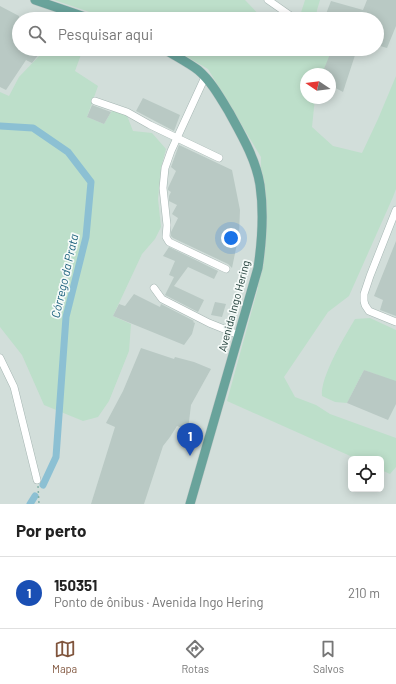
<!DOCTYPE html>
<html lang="pt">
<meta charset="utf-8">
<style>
:root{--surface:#fff;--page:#f2f2f2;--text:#222;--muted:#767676;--line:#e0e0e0;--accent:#80553d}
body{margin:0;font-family:Barlow,sans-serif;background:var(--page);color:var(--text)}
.controls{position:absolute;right:12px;bottom:12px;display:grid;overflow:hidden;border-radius:6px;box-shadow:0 2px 10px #0003}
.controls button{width:36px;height:36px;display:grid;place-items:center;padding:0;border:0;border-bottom:1px solid var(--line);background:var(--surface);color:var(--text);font:20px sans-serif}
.compass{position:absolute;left:300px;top:68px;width:36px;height:36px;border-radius:50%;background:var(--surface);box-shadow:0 2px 10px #0003;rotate:283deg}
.you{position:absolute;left:231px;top:238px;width:14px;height:14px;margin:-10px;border:3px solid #fff;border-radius:50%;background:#1a73e8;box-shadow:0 0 0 6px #1a73e833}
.badge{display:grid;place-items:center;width:26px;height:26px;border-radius:50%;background:var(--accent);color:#fff;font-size:13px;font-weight:700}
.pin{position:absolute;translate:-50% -33px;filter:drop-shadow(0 1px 2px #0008)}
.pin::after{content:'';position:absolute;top:21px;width:14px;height:12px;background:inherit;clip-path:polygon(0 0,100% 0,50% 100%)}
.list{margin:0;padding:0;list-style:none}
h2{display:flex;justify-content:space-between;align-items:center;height:52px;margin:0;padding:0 16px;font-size:17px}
h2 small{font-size:13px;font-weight:400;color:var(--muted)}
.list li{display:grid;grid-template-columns:26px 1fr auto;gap:12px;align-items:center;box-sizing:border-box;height:72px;padding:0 16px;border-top:1px solid var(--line)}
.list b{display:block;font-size:15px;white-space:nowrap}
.list p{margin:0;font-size:13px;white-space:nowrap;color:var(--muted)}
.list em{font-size:13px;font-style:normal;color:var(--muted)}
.icon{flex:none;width:22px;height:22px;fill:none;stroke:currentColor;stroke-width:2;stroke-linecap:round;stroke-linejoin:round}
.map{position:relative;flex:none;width:396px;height:504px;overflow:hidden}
.search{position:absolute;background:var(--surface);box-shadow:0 2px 10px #0003;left:12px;right:12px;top:12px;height:44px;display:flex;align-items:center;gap:10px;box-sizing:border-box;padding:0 14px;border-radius:22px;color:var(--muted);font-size:15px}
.sheet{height:124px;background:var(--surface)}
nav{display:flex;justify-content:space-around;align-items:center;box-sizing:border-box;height:56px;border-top:1px solid var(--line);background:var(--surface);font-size:11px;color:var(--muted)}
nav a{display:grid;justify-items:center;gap:2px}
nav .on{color:var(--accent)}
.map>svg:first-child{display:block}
.built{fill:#d2deda;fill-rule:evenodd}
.green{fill:#bddfca}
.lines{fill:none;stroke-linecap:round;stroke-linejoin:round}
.canal{stroke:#8cc0d3;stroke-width:7}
.building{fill:#b9c9c4}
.minor-casing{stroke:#a6b6b3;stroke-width:8}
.major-casing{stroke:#c1cac8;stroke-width:10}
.path{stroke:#84b2a9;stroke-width:1.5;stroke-dasharray:2 3;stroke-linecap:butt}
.minor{stroke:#fff;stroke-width:7}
.major{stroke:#69a39b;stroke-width:9}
.labels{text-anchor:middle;stroke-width:3.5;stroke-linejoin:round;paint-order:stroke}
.street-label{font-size:11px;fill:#23403b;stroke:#f5faf8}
.water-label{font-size:12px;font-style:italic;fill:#1c617d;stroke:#f5faf8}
</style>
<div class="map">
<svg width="396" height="504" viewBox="0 0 396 504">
<rect width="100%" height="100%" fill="#e4eeeb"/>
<path class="built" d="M0,0H396V504H0ZM19,19H377V49H19ZM306,74H330V98H306ZM351,459H381V489H351Z"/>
<g class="green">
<polygon points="54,0 245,0 263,19 110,19"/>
<polygon points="305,0 320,0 317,10 316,19 299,19"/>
<polygon points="43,49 83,49 75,71 98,86 87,117 104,124 113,109 126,113 133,131 152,133 166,149 161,168 158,199 161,227 155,239 142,254 113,316 131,324 129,351 109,401 98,417 83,421 44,405 22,355 0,327 0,92 9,96 19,77 41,54"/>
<polygon points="174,49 330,49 332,51 323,74 306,74 306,98 315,98 312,127 333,146 362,153 378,119 396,76 396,189 393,197 349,296 328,312 284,377 295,397 316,405 330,414 396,438 396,467 390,474 381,470 381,459 357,459 227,401 258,288 261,157 208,69"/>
<path d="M370,318L396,330V382L364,370L347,403L335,402L322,396C320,377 345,336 355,319Z"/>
</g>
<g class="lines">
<g class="canal">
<polyline points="0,126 33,128 68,152 91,182 86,237 66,317 56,457 43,485"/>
<polyline points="30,504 35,496"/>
</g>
</g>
<g class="building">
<polygon points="367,0 396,0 396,26 387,48 377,45 377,19 324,19 331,1 363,10"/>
<polygon points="0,6 19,16 19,49 43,49 32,63 26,60 6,90 0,87"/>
<polygon points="332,49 357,49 343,92 330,85 330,74 322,74"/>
<polygon points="143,98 180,115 174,131 136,111"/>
<polygon points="92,105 111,112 104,124 87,117"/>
<polygon points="179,145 232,170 240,210 239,234 232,268 228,264 173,238 171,236 171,232 178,218 172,214 177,205 169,201 169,196 171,192 168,190 168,188 176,171 171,167"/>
<polygon points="396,241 396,316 380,310 383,300 374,296"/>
<polygon points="169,247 218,271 214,279 188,267 174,286 204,300 198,312 165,295 174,277 169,275 175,261 163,256"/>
<polygon points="134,294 160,307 161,304 194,321 193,322 195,323 192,334 184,345 113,316 119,304 125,306"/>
<polygon points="215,302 226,304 222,317 211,315"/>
<polygon points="141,348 174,359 175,357 194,362 211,369 191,405 188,430 177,426 170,437 163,446 144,504 91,504 115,427 106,423 123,391"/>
<polygon points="364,370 396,381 396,404 388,420 347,403"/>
</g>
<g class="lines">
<defs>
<g id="minor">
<polyline points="268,0 291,16"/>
<polyline points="205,77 171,151 165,168 163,188 167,225 166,237 169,242 226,269"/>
<polyline points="95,101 127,112 150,125 219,158"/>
<polyline points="396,210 370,276 364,294 364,301 365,305 369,311 396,322"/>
<polyline points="154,288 162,299 209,323 239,335"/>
<polyline points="0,358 14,387 37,480"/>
</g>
<g id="major">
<polyline points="35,0 91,19"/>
<path d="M164,49C175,56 187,62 198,70C211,81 220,97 229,112C241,134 256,159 260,185C264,212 262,241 258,268L190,504"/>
</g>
</defs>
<use href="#minor" class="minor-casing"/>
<use href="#major" class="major-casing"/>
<polyline class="path" points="38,486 39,504"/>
<use href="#minor" class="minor"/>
<use href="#major" class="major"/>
</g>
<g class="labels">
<g class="street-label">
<text transform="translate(234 306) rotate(-75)" y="4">Avenida Ingo Hering</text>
</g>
<g class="water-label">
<text transform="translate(65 276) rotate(-77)" y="4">Córrego da Prata</text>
</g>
</g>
</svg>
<div class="controls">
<button><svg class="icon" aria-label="locate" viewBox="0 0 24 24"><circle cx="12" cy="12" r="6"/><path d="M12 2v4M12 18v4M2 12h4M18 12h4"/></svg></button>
</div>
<svg class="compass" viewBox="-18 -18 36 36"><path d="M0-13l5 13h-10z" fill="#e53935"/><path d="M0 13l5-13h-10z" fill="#767676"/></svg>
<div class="you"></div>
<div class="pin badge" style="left:190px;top:456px;background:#1a4fb4">1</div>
<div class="search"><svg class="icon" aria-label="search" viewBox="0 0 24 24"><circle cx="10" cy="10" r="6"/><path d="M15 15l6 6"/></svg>Pesquisar aqui</div>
</div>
<section class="sheet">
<h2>Por perto<small></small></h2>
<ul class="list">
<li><span class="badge" style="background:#1a4fb4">1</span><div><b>150351</b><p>Ponto de ônibus · Avenida Ingo Hering</p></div><em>210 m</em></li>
</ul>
</section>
<nav>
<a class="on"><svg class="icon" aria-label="map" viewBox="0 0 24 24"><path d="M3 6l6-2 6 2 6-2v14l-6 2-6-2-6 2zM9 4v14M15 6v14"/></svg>Mapa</a>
<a><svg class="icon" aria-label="directions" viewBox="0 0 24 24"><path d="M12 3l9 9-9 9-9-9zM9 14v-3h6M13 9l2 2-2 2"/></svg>Rotas</a>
<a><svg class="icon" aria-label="saved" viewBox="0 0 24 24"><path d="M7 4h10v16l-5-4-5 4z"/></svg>Salvos</a>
</nav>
